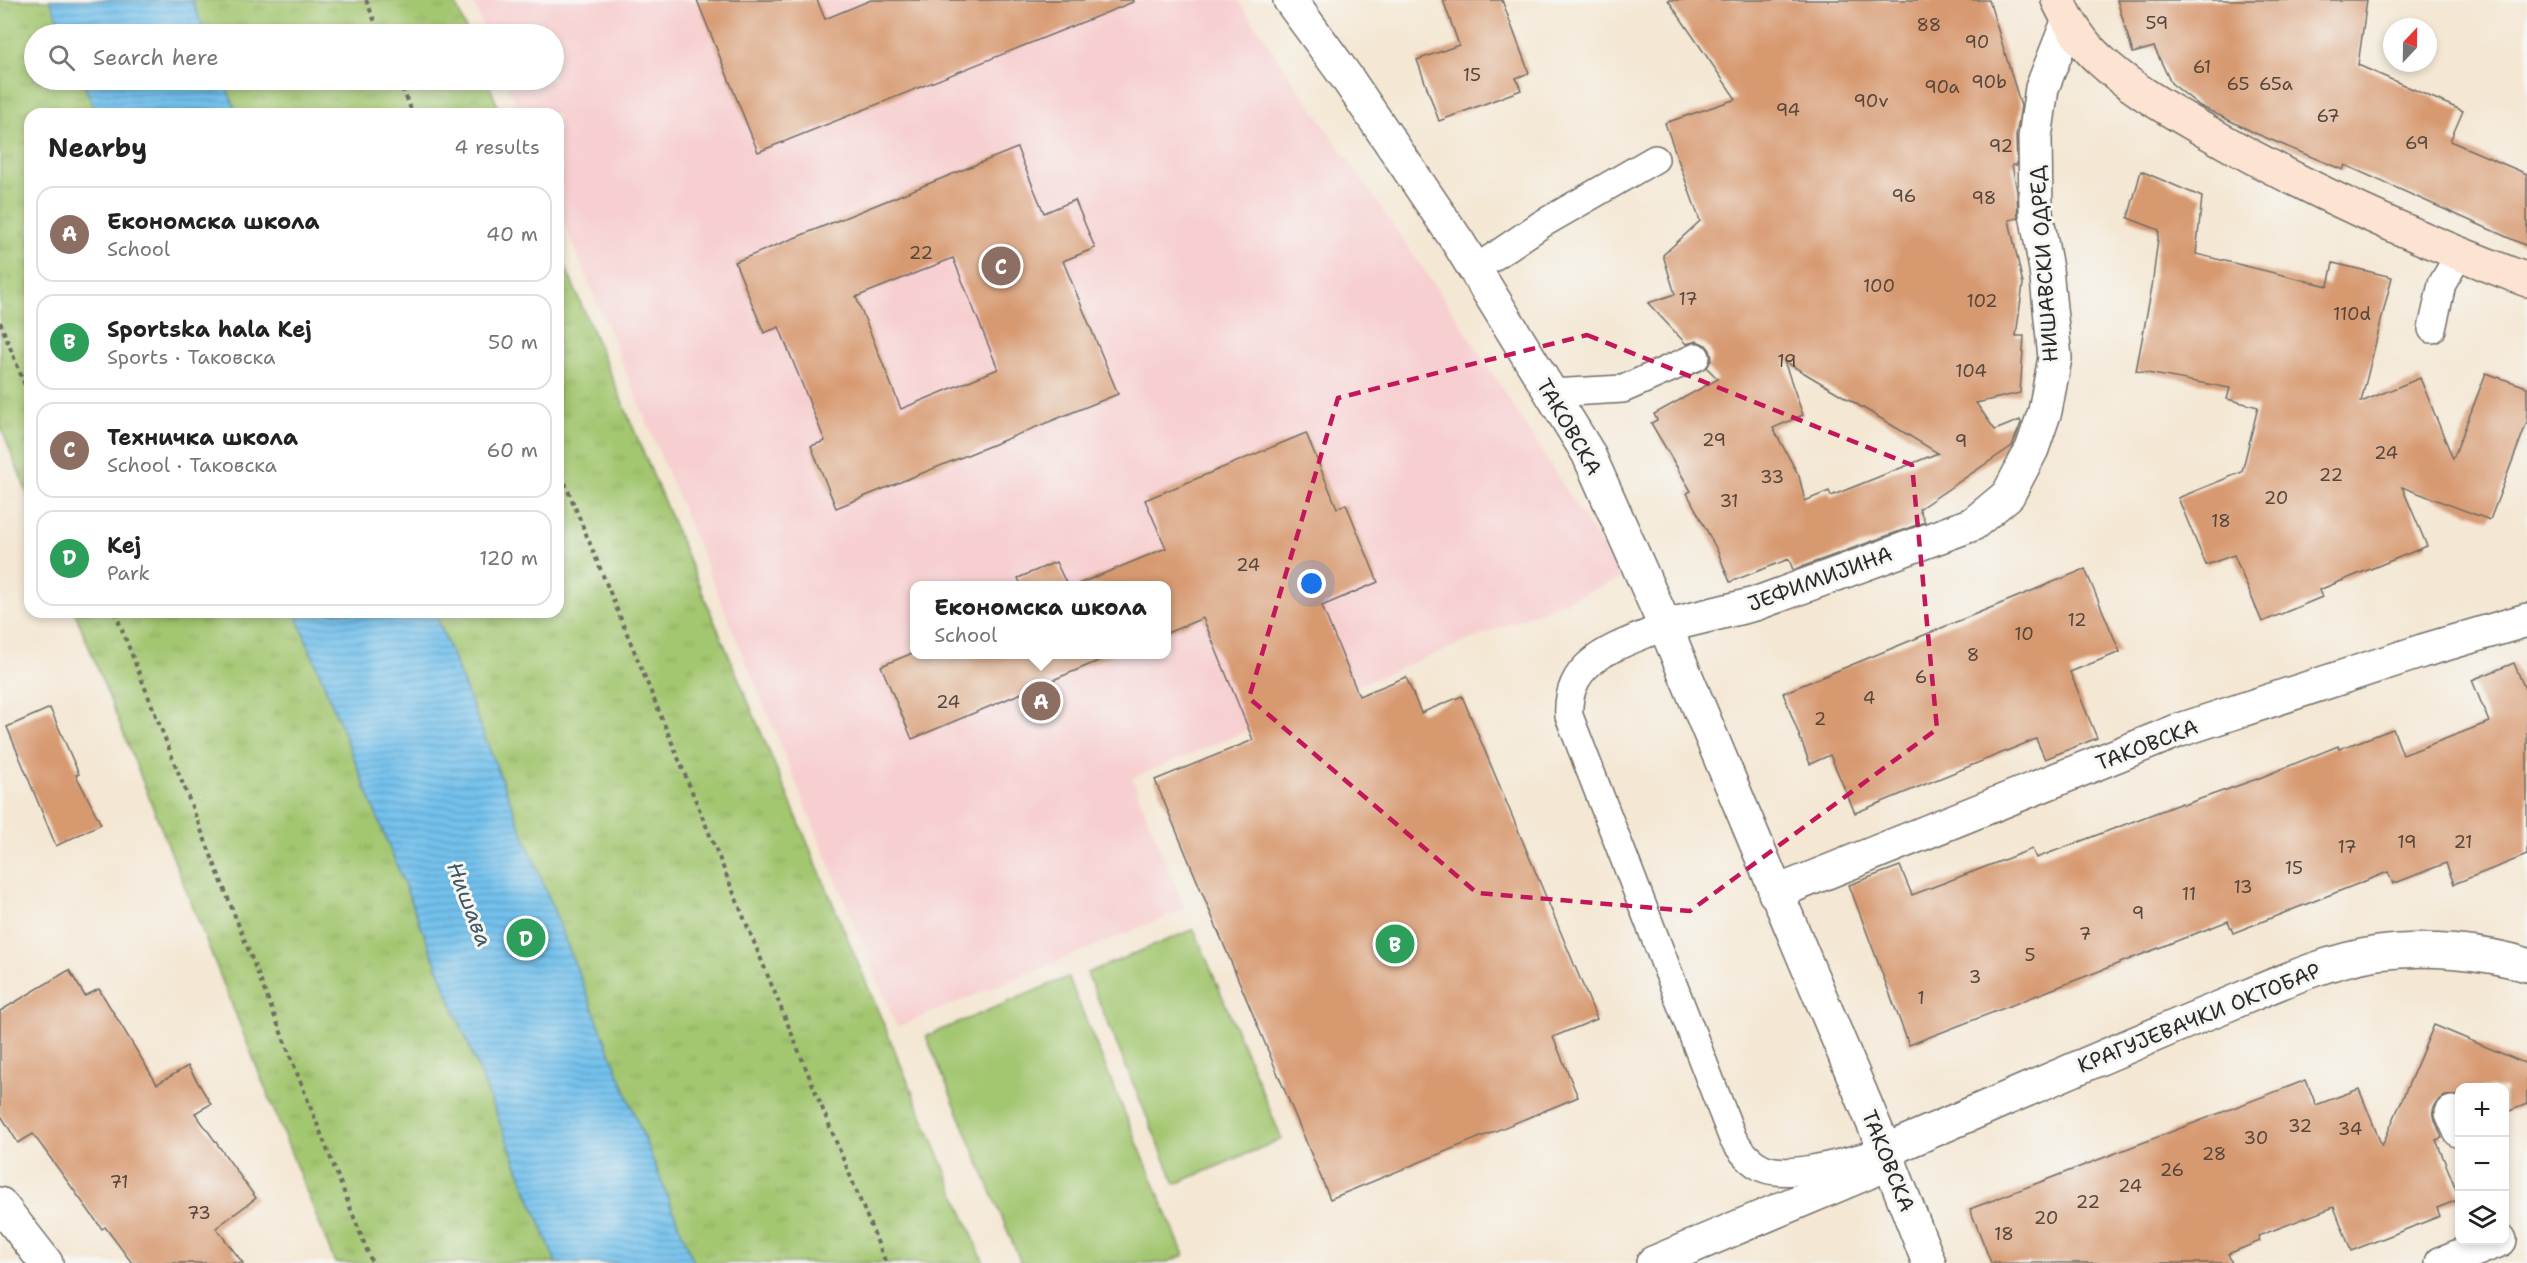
<!DOCTYPE html>
<meta charset="utf-8">
<style>
:root{--surface:#fff;--page:#f2f2f2;--text:#222;--muted:#767676;--line:#e0e0e0;--accent:#1f6fb2}
body{margin:0;font-family:"Shantell Sans",sans-serif;background:var(--page);color:var(--text)}
.controls{position:absolute;right:18px;bottom:18px;display:grid;overflow:hidden;border-radius:12px;box-shadow:0 3px 9px #0003}
.controls button{width:54px;height:54px;display:grid;place-items:center;padding:0;border:0;border-bottom:2px solid var(--line);background:var(--surface);color:var(--text);font:30px sans-serif}
.compass{position:absolute;left:2383px;top:18px;width:54px;height:54px;border-radius:50%;background:var(--surface);box-shadow:0 3px 9px #0003;rotate:22deg}
.you{position:absolute;left:1312px;top:584px;width:21px;height:21px;margin:-15px;border:4px solid #fff;border-radius:50%;background:#1a73e8;box-shadow:0 0 0 9px #1a73e833}
.badge{display:grid;place-items:center;width:39px;height:39px;border-radius:50%;background:var(--accent);color:#fff;font-size:20px;font-weight:700}
.pin{position:absolute;translate:-50% -50%;border:3px solid #fff;box-shadow:0 2px 6px #0006}
.popup{position:absolute;left:910px;top:581px;width:261px;height:78px;box-sizing:border-box;display:grid;place-content:center;border-radius:12px;background:var(--surface);filter:drop-shadow(0 2px 4px #0005);font-size:20px;white-space:nowrap;color:var(--muted)}
.popup b{font-size:22px;color:var(--text)}
.popup::after{content:'';position:absolute;left:50%;top:100%;margin-left:-12px;border:12px solid transparent;border-top-color:var(--surface)}
.list{margin:0;padding:0;list-style:none}
h2{display:flex;justify-content:space-between;align-items:center;height:78px;margin:0;padding:0 24px;font-size:26px}
h2 small{font-size:20px;font-weight:400;color:var(--muted)}
.list li{display:grid;grid-template-columns:39px 1fr auto;gap:18px;align-items:center;box-sizing:border-box;height:96px;margin:0 12px 12px;padding:0 12px;border:2px solid var(--line);border-radius:18px}
.list b{display:block;font-size:22px;white-space:nowrap}
.list p{margin:0;font-size:20px;white-space:nowrap;color:var(--muted)}
.list em{font-size:20px;font-style:normal;color:var(--muted)}
.icon{flex:none;width:33px;height:33px;fill:none;stroke:currentColor;stroke-width:2;stroke-linecap:round;stroke-linejoin:round}
.map{position:relative;flex:none;width:2527px;height:1263px;overflow:hidden}
.search{position:absolute;background:var(--surface);box-shadow:0 3px 9px #0003;left:24px;top:24px;width:540px;height:66px;display:flex;align-items:center;gap:15px;box-sizing:border-box;padding:0 21px;border-radius:33px;color:var(--muted);font-size:22px}
.panel{position:absolute;background:var(--surface);box-shadow:0 3px 9px #0003;left:24px;top:108px;width:540px;height:510px;border-radius:18px}
.map>svg:first-child{display:block}
.built{fill:#f7cfd0;fill-rule:evenodd}
.park{fill:url(#park-tufts);stroke:#67784e;stroke-width:1.5}
.pitch{fill:#a3c670;stroke:#67784e;stroke-width:1.5}
.water{fill:url(#water-rules);stroke:#4e768c;stroke-width:1.5}
.building{fill:#d79970;fill-rule:evenodd}
.lines{fill:none;stroke-linecap:round;stroke-linejoin:round}
.lane-casing{stroke:#716d66;stroke-width:30}
.street-casing{stroke:#716d66;stroke-width:36}
.secondary-casing{stroke:#716d66;stroke-width:36}
.path{stroke:#716d66;stroke-width:4;stroke-dasharray:4.5 4.5;stroke-linecap:butt}
.lane{stroke:#fff;stroke-width:27}
.street{stroke:#fff;stroke-width:33}
.secondary{stroke:#fde3d1;stroke-width:33}
.marked{fill:none;stroke:#c2185b;stroke-width:4.5;stroke-dasharray:12 8;stroke-linejoin:round}
.labels{text-anchor:middle;stroke-width:6;stroke-linejoin:round;paint-order:stroke}
.number-label{font-size:18px;fill:#56463c}
.street-label{font-size:21px;fill:#2b2b2b;stroke:#f6f6f2}
.water-label{font-size:22px;font-style:italic;fill:#405865;stroke:#f6f6f2}
</style>
<div class="map">
<svg width="2527" height="1263" viewBox="0 0 2527 1263">
<defs>
<pattern id="park-tufts" width="24" height="20" patternUnits="userSpaceOnUse" patternTransform="scale(1.5)"><rect width="24" height="20" fill="#a3c670"/><path d="M3 7l-1-3M5 7V3M7 7l1-3M15 17l-1-3M17 17v-4M19 17l1-3" fill="none" stroke="#8caa61"/></pattern>
<pattern id="water-rules" width="6" height="5" patternUnits="userSpaceOnUse" patternTransform="scale(1.5)"><rect width="6" height="5" fill="#72c1ed"/><path d="M0 2.5h6" fill="none" stroke="#5e9dc0"/></pattern>
</defs>
<rect width="100%" height="100%" fill="#f6f6f2"/>
<filter id="ink" filterUnits="userSpaceOnUse"><feTurbulence type="fractalNoise" baseFrequency=".0167" numOctaves="2"/><feDisplacementMap in="SourceGraphic" scale="12" xChannelSelector="R" yChannelSelector="G"/><feConvolveMatrix kernelMatrix="1 2 1 2 8 2 1 2 1" color-interpolation-filters="sRGB"/></filter>
<filter id="wash" filterUnits="userSpaceOnUse"><feTurbulence type="fractalNoise" baseFrequency=".008" numOctaves="4" result="noise"/><feDisplacementMap in="SourceGraphic" scale="24" xChannelSelector="R" yChannelSelector="G"/><feGaussianBlur stdDeviation="1.35" result="paint"/><feColorMatrix in="noise" values="0 0 0 0 0 0 0 0 0 0 0 0 0 0 0 0 0 1.4 0 .05"/><feComposite in="paint" operator="in"/></filter>
<g filter="url(#wash)">
<rect width="100%" height="100%" fill="#f4e7d3"/>
<path class="built" d="M472,0H1238L1461,324L1622,578L1132,778L1185,909L897,1027L558,208V114H519L505,80H554V34H486ZM915,586H1167V654H915Z"/>
<g class="park">
<polygon points="0,0 454,0 468,34 34,34 34,80 487,80 501,114 30,114 30,500 0,425"/>
<polygon points="558,249 984,1263 335,1263 75,612 558,612"/>
</g>
<g class="pitch">
<polygon points="1194,929 1282,1139 1175,1184 1087,973"/>
<polygon points="1068,977 1184,1255 1165,1263 1021,1263 926,1036"/>
</g>
<g class="water">
<polygon points="50,0 192,0 206,34 64,34"/>
<polygon points="82,80 224,80 237,114 96,114"/>
<polygon points="295,612 435,612 694,1263 556,1263"/>
</g>
<g id="blocks">
<g class="building">
<polygon points="697,0 817,0 825,19 871,0 1133,0 1133,2 758,152"/>
<polygon points="1443,0 1502,0 1529,73 1516,78 1521,90 1439,121 1417,60 1459,45"/>
<path d="M1668,0H1989L2021,106L2016,136L2017,165H2012L2017,191L2018,218L2009,220L2023,284L2016,336H2024L2020,393L1976,403L1995,430L2020,420L2021,423L2012,446L1919,509L1925,522L1793,570L1789,559L1730,582L1717,550L1687,493L1691,491L1651,423L1657,420L1654,414L1718,379L1707,368L1712,358L1710,350L1706,345L1697,341L1686,344L1648,303L1675,294L1663,255L1700,221L1665,123L1736,99ZM1784,361L1875,415L1938,453L1831,496L1829,491L1805,501L1799,476L1773,428L1803,415Z"/>
<polygon points="2117,0 2367,0 2358,65 2463,111 2450,141 2527,174 2527,246 2345,165 2343,170 2257,134 2200,106 2171,83 2154,47 2133,53"/>
<path d="M1017,148L1044,213L1075,200L1095,248L1063,261L1118,394L836,508L811,446L825,441L779,327L764,333L735,262ZM953,258L998,369L901,409L856,297Z"/>
<polygon points="2141,171 2202,197 2196,254 2328,286 2333,263 2392,277 2361,402 2420,378 2453,459 2486,373 2527,387 2527,422 2490,520 2402,487 2427,546 2319,590 2322,597 2262,622 2234,555 2206,565 2178,498 2242,472 2258,407 2227,399 2230,388 2136,371 2152,287 2159,230 2128,218"/>
<polygon points="1306,433 1337,508 1346,504 1378,582 1322,606 1359,696 1406,677 1421,713 1462,696 1597,1019 1553,1037 1578,1097 1330,1199 1155,780 1253,740 1203,618 1167,633 1167,585 1076,585 1166,548 1145,500"/>
<polygon points="1056,562 1067,585 1021,585 1018,578"/>
<polygon points="2085,569 2120,652 2070,672 2097,738 2045,759 2036,739 1855,813 1830,755 1810,764 1783,693"/>
<polygon points="915,652 915,654 1115,654 912,739 881,666"/>
<polygon points="2514,663 2527,694 2527,855 2454,884 2446,863 2393,884 2388,872 2233,933 2228,921 1909,1045 1849,885 1900,866 1912,895 2032,849 2036,858 2182,803 2183,805 2257,779 2338,746 2339,749 2393,729 2403,755 2489,722 2472,680"/>
<polygon points="50,708 79,774 76,775 101,824 56,846 7,727"/>
<polygon points="69,970 85,996 99,989 157,1084 188,1066 211,1104 195,1113 256,1198 216,1228 243,1263 132,1263 105,1227 102,1229 33,1134 18,1143 0,1114 0,1011"/>
<polygon points="2434,1025 2527,1064 2527,1104 2505,1113 2505,1088 2460,1088 2460,1096 2445,1096 2437,1102 2433,1110 2435,1120 2442,1138 2436,1140 2460,1199 2437,1208 2440,1216 2351,1251 2334,1207 2258,1236 2260,1241 2228,1254 2232,1263 1991,1263 1970,1209 2306,1080 2316,1105 2359,1089 2382,1146"/>
</g>
</g>
</g>
<g filter="url(#ink)">
<use href="#blocks" fill-opacity="0" stroke="#716d66" stroke-width="1.5"/>
<g class="lines">
<defs>
<g id="lane">
<polyline points="1474,270 1542,224 1655,159"/>
<polyline points="2432,329 2442,284 2459,255"/>
<polyline points="1551,393 1623,389 1696,357"/>
<path d="M1665,626C1621,646 1565,657 1569,716L1733,1139C1741,1150 1749,1162 1763,1168C1792,1180 1853,1159 1885,1151"/>
</g>
<g id="street">
<polyline points="1290,0 1347,78 1458,242 1588,453 1665,626 1885,1151 1929,1263"/>
<polyline points="1665,626 1755,604 1973,524 2008,495 2032,449 2045,411 2055,358 2046,269 2036,213 2035,138 2042,88 2068,22"/>
<polyline points="1775,893 2177,731 2422,651 2527,620"/>
<polyline points="2452,1113 2460,1131"/>
<path d="M1885,1151C1992,1105 2099,1058 2207,1013C2263,991 2318,962 2378,953C2424,947 2483,951 2527,965"/>
<polyline points="0,1204 46,1263"/>
<polyline points="1653,1263 1890,1163"/>
<polyline points="2442,1263 2500,1240"/>
</g>
<path id="secondary" d="M2058,0C2068,21 2081,43 2099,59C2132,90 2170,110 2209,133C2310,191 2418,239 2527,280"/>
</defs>
<use href="#lane" class="lane-casing"/>
<use href="#street" class="street-casing"/>
<use href="#secondary" class="secondary-casing"/>
<g class="path">
<polyline points="366,0 380,34"/>
<polyline points="399,80 413,114"/>
<polyline points="0,322 30,398"/>
<polyline points="558,466 886,1263"/>
<polyline points="115,612 372,1263"/>
</g>
<use href="#lane" class="lane"/>
<use href="#street" class="street"/>
<use href="#secondary" class="secondary"/>
</g>
</g>
<path class="marked" d="M1587,335L1912,465L1937,729L1690,911L1477,893L1249,698L1338,398Z"/>
<g class="labels">
<g class="number-label">
<text x="2157" y="29">59</text>
<text x="1929" y="31">88</text>
<text x="1977" y="48">90</text>
<text x="2202" y="73">61</text>
<text x="1472" y="81">15</text>
<text x="1989" y="88">90b</text>
<text x="2238" y="90">65</text>
<text x="2276" y="90">65a</text>
<text x="1942" y="93">90a</text>
<text x="1871" y="107">90v</text>
<text x="1788" y="116">94</text>
<text x="2328" y="122">67</text>
<text x="2417" y="149">69</text>
<text x="2001" y="152">92</text>
<text x="1904" y="202">96</text>
<text x="1984" y="204">98</text>
<text x="921" y="259">22</text>
<text x="1879" y="292">100</text>
<text x="1688" y="305">17</text>
<text x="1982" y="307">102</text>
<text x="2352" y="320">110d</text>
<text x="1787" y="367">19</text>
<text x="1971" y="377">104</text>
<text x="1714" y="446">29</text>
<text x="1961" y="447">9</text>
<text x="2386" y="459">24</text>
<text x="2331" y="481">22</text>
<text x="1772" y="483">33</text>
<text x="2276" y="504">20</text>
<text x="1729" y="507">31</text>
<text x="2221" y="527">18</text>
<text x="1248" y="571">24</text>
<text x="2077" y="626">12</text>
<text x="2024" y="640">10</text>
<text x="1973" y="661">8</text>
<text x="1921" y="683">6</text>
<text x="1869" y="704">4</text>
<text x="948" y="708">24</text>
<text x="1820" y="725">2</text>
<text x="2407" y="848">19</text>
<text x="2463" y="848">21</text>
<text x="2347" y="853">17</text>
<text x="2294" y="874">15</text>
<text x="2243" y="893">13</text>
<text x="2189" y="900">11</text>
<text x="2138" y="919">9</text>
<text x="2085" y="940">7</text>
<text x="2030" y="961">5</text>
<text x="1975" y="983">3</text>
<text x="1921" y="1004">1</text>
<text x="2300" y="1132">32</text>
<text x="2350" y="1135">34</text>
<text x="2256" y="1144">30</text>
<text x="2214" y="1160">28</text>
<text x="2172" y="1176">26</text>
<text x="119" y="1188">71</text>
<text x="2130" y="1192">24</text>
<text x="2088" y="1208">22</text>
<text x="199" y="1219">73</text>
<text x="2046" y="1224">20</text>
<text x="2004" y="1240">18</text>
</g>
<g class="street-label">
<text transform="translate(2044 264) rotate(-94)" y="7">НИШАВСКИ ОДРЕД</text>
<text transform="translate(1569 427) rotate(60)" y="7">ТАКОВСКА</text>
<text transform="translate(1820 579) rotate(-20)" y="7">ЈЕФИМИЈИНА</text>
<text transform="translate(2147 745) rotate(-21)" y="7">ТАКОВСКА</text>
<text transform="translate(2199 1018) rotate(-22)" y="7">КРАГУЈЕВАЧКИ ОКТОБАР</text>
<text transform="translate(1888 1161) rotate(68)" y="7">ТАКОВСКА</text>
</g>
<g class="water-label">
<text transform="translate(470 904) rotate(69)" y="8">Нишава</text>
</g>
</g>
</svg>
<div class="controls">
<button>+</button>
<button>−</button>
<button><svg class="icon" aria-label="layers" viewBox="0 0 24 24"><path d="M12 4l9 5-9 5-9-5zM3 14l9 5 9-5"/></svg></button>
</div>
<svg class="compass" viewBox="-18 -18 36 36"><path d="M0-13l5 13h-10z" fill="#e53935"/><path d="M0 13l5-13h-10z" fill="#767676"/></svg>
<div class="you"></div>
<div class="pin badge" style="left:1041px;top:701px;background:#8d6e63">A</div>
<div class="popup"><b>Економска школа</b>School</div>
<div class="pin badge" style="left:1395px;top:944px;background:#2e9e5b">B</div>
<div class="pin badge" style="left:1001px;top:266px;background:#8d6e63">C</div>
<div class="pin badge" style="left:526px;top:938px;background:#2e9e5b">D</div>
<div class="search"><svg class="icon" aria-label="search" viewBox="0 0 24 24"><circle cx="10" cy="10" r="6"/><path d="M15 15l6 6"/></svg>Search here</div>
<section class="panel">
<h2>Nearby<small>4 results</small></h2>
<ul class="list">
<li><span class="badge" style="background:#8d6e63">A</span><div><b>Економска школа</b><p>School</p></div><em>40 m</em></li>
<li><span class="badge" style="background:#2e9e5b">B</span><div><b>Sportska hala Kej</b><p>Sports · Таковска</p></div><em>50 m</em></li>
<li><span class="badge" style="background:#8d6e63">C</span><div><b>Техничка школа</b><p>School · Таковска</p></div><em>60 m</em></li>
<li><span class="badge" style="background:#2e9e5b">D</span><div><b>Кеј</b><p>Park</p></div><em>120 m</em></li>
</ul>
</section>
</div>
